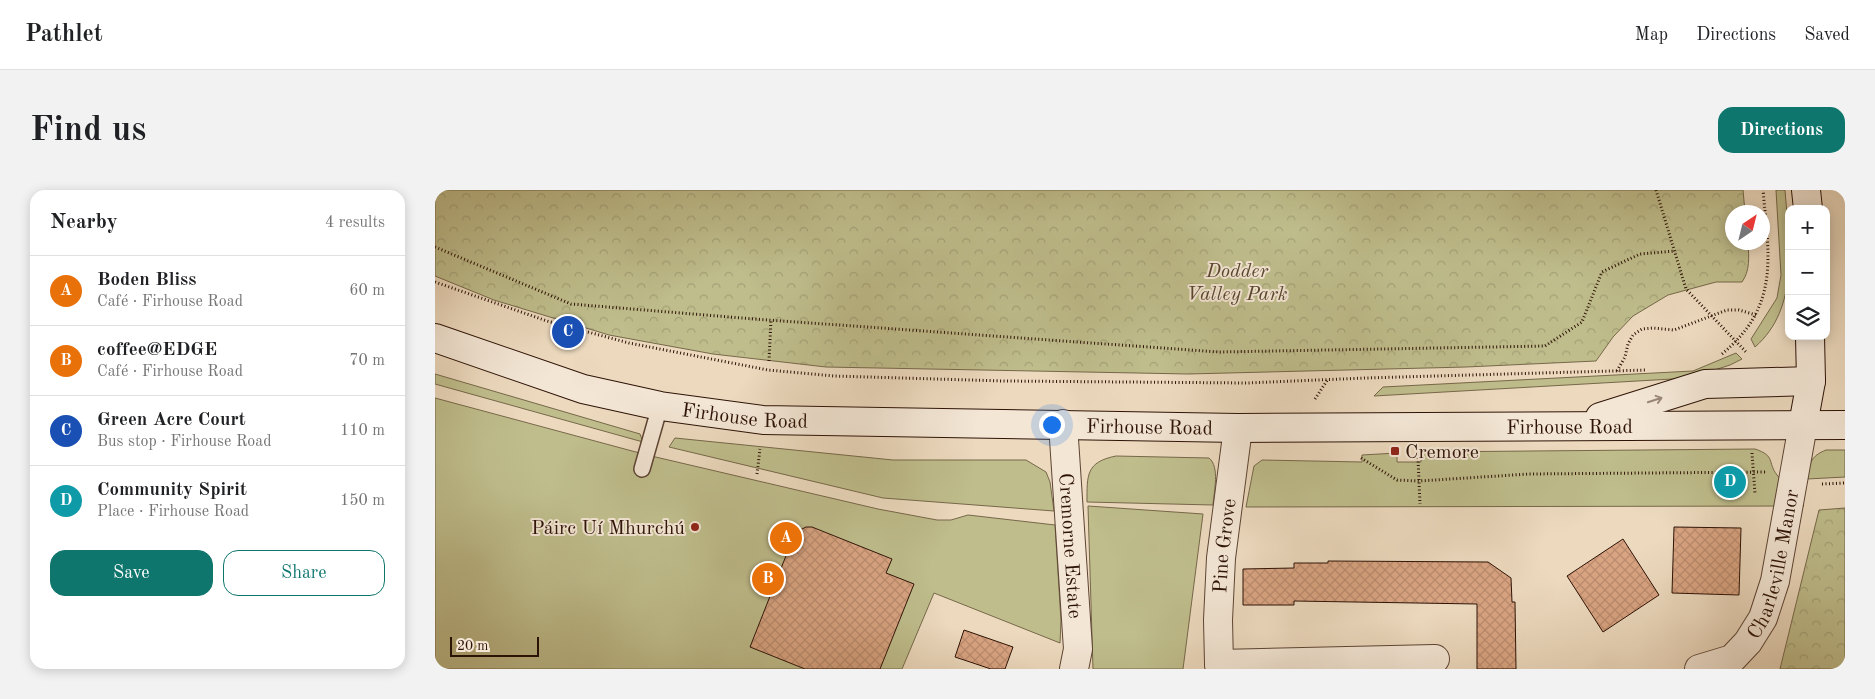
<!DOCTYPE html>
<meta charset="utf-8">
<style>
:root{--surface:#fff;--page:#f2f2f2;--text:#202124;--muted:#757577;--line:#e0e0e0;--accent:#0f766e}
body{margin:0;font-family:"Old Standard TT",serif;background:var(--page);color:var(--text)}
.controls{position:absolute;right:15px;top:15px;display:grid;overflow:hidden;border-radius:10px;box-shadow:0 2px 12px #0003}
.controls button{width:45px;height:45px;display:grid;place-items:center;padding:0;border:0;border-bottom:1px solid var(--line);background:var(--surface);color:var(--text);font:25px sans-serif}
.compass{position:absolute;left:1290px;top:15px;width:45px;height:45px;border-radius:50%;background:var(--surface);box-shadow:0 2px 12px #0003;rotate:35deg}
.scale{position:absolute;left:15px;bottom:12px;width:89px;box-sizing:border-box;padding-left:5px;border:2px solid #2d1206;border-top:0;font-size:14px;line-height:18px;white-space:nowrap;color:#2d1206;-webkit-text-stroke:4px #f3e6d5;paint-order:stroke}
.you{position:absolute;left:616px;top:234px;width:18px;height:18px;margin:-12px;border:4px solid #fff;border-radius:50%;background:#1a73e8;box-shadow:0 0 0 8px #1a73e833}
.badge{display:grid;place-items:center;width:32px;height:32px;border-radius:50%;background:var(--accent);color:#fff;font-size:16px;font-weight:700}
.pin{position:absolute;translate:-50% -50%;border:2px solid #fff;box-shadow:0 1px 5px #0006}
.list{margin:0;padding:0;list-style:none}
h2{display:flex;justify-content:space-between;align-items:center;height:65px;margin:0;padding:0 20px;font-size:21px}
h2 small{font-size:16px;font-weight:400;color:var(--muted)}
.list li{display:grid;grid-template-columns:32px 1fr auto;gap:15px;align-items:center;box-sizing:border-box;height:70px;padding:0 20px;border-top:1px solid var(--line)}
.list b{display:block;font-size:19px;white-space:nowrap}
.list p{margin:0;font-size:16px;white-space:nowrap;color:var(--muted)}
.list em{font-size:16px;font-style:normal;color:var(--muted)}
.actions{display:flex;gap:10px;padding:15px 20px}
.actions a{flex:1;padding:11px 0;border:1px solid var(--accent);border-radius:15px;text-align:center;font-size:18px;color:var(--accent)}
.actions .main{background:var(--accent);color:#fff}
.icon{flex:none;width:28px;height:28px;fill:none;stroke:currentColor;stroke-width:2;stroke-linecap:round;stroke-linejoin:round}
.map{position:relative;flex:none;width:1410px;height:479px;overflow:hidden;border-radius:15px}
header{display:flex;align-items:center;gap:30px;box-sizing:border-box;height:70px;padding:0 25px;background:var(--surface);border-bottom:1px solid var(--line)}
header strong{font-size:24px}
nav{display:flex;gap:28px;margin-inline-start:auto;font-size:18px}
.intro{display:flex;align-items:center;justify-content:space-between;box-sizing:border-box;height:120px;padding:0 30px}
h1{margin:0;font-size:35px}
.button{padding:12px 22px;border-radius:15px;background:var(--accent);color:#fff;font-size:18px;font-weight:700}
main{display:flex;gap:30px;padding:0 30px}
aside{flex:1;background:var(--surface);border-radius:15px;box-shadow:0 2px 12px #0003}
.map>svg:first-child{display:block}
.grass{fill:#bfbd8c;stroke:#766849}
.park{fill:url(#park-crowns);stroke:#766849}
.building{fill:url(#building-cross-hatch);stroke:#2d1206}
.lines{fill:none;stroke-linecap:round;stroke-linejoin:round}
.lane-casing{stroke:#5d4434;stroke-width:18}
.street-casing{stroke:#5d4434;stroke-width:30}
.secondary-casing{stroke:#2d1206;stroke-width:30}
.path{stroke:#2d1206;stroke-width:3;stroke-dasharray:1 2.5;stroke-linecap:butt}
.lane{stroke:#f3e6d5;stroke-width:15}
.street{stroke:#f3e6d5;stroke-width:28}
.secondary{stroke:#f3e6d5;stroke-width:28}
.oneway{stroke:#9a8778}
.poi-dot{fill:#8f2418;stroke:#f3e6d5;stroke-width:2}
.labels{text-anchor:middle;stroke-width:4;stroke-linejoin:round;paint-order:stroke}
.park-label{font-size:20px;font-style:italic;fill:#59452e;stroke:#f3e6d5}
.street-label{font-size:20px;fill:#2d1206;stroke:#f3e6d5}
.poi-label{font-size:20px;fill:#2d1206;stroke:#f3e6d5;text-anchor:start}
</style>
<header>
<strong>Pathlet</strong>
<nav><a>Map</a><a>Directions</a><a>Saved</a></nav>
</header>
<div class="intro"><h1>Find us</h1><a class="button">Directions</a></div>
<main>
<aside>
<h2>Nearby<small>4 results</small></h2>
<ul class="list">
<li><span class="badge" style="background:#e8710a">A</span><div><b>Boden Bliss</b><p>Café · Firhouse Road</p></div><em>60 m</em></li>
<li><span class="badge" style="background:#e8710a">B</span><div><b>coffee@EDGE</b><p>Café · Firhouse Road</p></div><em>70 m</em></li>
<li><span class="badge" style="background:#1a4fb4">C</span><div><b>Green Acre Court</b><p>Bus stop · Firhouse Road</p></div><em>110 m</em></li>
<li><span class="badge" style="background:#0f9aa8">D</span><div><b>Community Spirit</b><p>Place · Firhouse Road</p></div><em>150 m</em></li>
</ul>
<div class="actions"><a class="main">Save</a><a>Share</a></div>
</aside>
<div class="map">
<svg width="1410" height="479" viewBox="0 0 1410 479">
<defs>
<pattern id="park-crowns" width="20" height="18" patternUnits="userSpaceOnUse" patternTransform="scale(1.25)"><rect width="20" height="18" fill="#bfbd8c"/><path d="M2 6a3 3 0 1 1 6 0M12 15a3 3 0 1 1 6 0" fill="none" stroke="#a4a177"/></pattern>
<pattern id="building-cross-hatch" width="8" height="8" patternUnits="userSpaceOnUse" patternTransform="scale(1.25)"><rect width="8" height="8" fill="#d9a482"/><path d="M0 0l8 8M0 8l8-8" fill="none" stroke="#bb8c6f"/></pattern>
</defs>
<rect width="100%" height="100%" fill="#ecd9be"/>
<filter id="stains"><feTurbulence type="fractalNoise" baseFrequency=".004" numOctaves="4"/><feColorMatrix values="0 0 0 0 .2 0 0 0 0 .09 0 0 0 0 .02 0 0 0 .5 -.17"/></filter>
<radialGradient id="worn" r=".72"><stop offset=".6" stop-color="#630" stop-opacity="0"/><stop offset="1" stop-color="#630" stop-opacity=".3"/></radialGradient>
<g class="grass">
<path d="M1341,0H1350C1354,53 1365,118 1320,157L1316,149L1342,108L1346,85Z"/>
<polygon points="1301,163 1307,169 1295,175 1255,188 939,206 948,197 1258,181"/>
<polygon points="0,184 205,244 208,252 0,194"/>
<polygon points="0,208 212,265 443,319 502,330 516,330 533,325 620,335 626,431 625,453 499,403 467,479 0,479"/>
<polygon points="240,248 458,270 591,270 611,282 615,292 619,321 448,308 234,257"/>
<path d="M1320,259C1341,266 1332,272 1342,285C1350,296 1361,306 1369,316L811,317L819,276L827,270L927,272V265L962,263V272H986V262Z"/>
<path d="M1391,260H1410V287L1372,289C1374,273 1376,266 1391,260Z"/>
<path d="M681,266L774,268C785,277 779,301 778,315L652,312C652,285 651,272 681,266Z"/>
<polygon points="653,316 768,324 748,479 658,479"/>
</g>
<g class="park">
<path d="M0,0H1308L1310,22H1298V52L1313,53C1314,67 1315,81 1307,92H1281L1233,105L1198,126L1178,147L1161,171L1031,177L753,184L391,177L278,164L174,145L59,110L0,86Z"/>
<polygon points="1410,318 1410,479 1345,479 1384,320"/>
</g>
<g class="building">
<polygon points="371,337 377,337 457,369 451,383 479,394 445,479 370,479 315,457 358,348 363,341"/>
<polygon points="1239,337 1306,338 1304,405 1237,403"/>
<polygon points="1188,349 1224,405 1168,442 1132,386"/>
<polygon points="893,371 1053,372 1076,388 1077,412 1080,412 1081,479 1042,479 1042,414 859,411 859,415 808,415 808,379 859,378 859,373 893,373"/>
<polygon points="529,440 578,457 570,479 556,479 520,467"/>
</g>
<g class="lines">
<defs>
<polyline id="lane" points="207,279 225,216"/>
<g id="street">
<path id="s1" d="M628,234L643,459L639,479"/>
<polyline points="784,474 1000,469"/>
<path id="s2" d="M788,479L784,474L783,430L786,368L803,238"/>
<path id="s3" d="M1264,479L1297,469L1313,452L1328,428L1340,391L1368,235"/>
</g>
<g id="secondary">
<polyline points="1371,0 1373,19"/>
<path id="s4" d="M0,148L148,199L225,216L328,230L803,238L1410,235"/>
<polyline points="1165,227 1270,194 1376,191"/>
<polyline points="1368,235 1376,191 1375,146"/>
</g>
</defs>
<use href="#lane" class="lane-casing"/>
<use href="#street" class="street-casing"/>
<use href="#secondary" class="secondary-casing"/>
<g class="path">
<polyline points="1221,0 1251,99 1312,163"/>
<polyline points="0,57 136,114 319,129 784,162 1110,156 1147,132 1167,82 1205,64 1240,61"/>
<polyline points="0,92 112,131 194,153 333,180 399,186 569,191 812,193 930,188 1212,180"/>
<path d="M1287,164C1345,116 1334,67 1328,0"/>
<polyline points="334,171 336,130"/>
<polyline points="1182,181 1190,167 1193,154 1198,145 1207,139 1218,138 1239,140 1292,120 1304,120 1321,125"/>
<polyline points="880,209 893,189"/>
<polyline points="1317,263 1320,304"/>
<polyline points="926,268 962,290 984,291 1094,284 1331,282"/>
<polyline points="983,268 985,314"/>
<polyline points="322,284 325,259"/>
<polyline points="1387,294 1410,293"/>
</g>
<use href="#lane" class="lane"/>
<use href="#street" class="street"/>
<use href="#secondary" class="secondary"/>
</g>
<defs><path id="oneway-shaft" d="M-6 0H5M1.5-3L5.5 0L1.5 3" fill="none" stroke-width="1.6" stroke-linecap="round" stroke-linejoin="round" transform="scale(1.25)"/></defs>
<use class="oneway" href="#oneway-shaft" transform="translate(1220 210) rotate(-18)"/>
<g class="poi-dot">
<rect x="955" y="256" width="10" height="10" rx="2.5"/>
<circle cx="260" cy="337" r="5"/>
</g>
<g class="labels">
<g class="park-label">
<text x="802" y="87">Dodder<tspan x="802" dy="23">Valley Park</tspan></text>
</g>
<g class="street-label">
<text dy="7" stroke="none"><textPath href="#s4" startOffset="321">Firhouse Road</textPath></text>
<text dy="7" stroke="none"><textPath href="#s4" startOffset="726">Firhouse Road</textPath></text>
<text dy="7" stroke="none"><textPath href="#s4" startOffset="1146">Firhouse Road</textPath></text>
<text dy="7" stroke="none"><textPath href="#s2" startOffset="125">Pine Grove</textPath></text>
<text dy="7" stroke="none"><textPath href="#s1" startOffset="122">Cremorne Estate</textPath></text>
<text dy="7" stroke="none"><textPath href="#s3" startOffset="141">Charleville Manor</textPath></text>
</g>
<g class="poi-label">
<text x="970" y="268">Cremore</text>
<text x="250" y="344" text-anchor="end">Páirc Uí Mhurchú</text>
</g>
</g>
<rect width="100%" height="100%" filter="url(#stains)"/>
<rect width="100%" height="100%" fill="url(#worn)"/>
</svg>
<div class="controls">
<button>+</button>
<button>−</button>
<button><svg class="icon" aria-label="layers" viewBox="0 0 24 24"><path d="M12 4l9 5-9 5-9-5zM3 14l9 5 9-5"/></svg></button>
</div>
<svg class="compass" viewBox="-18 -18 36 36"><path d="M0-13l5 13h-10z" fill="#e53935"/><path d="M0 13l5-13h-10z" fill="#757577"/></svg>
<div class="scale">20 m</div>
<div class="you"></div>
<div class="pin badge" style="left:351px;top:348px;background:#e8710a">A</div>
<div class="pin badge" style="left:333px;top:389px;background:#e8710a">B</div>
<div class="pin badge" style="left:133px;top:142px;background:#1a4fb4">C</div>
<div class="pin badge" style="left:1295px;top:292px;background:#0f9aa8">D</div>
</div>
</main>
